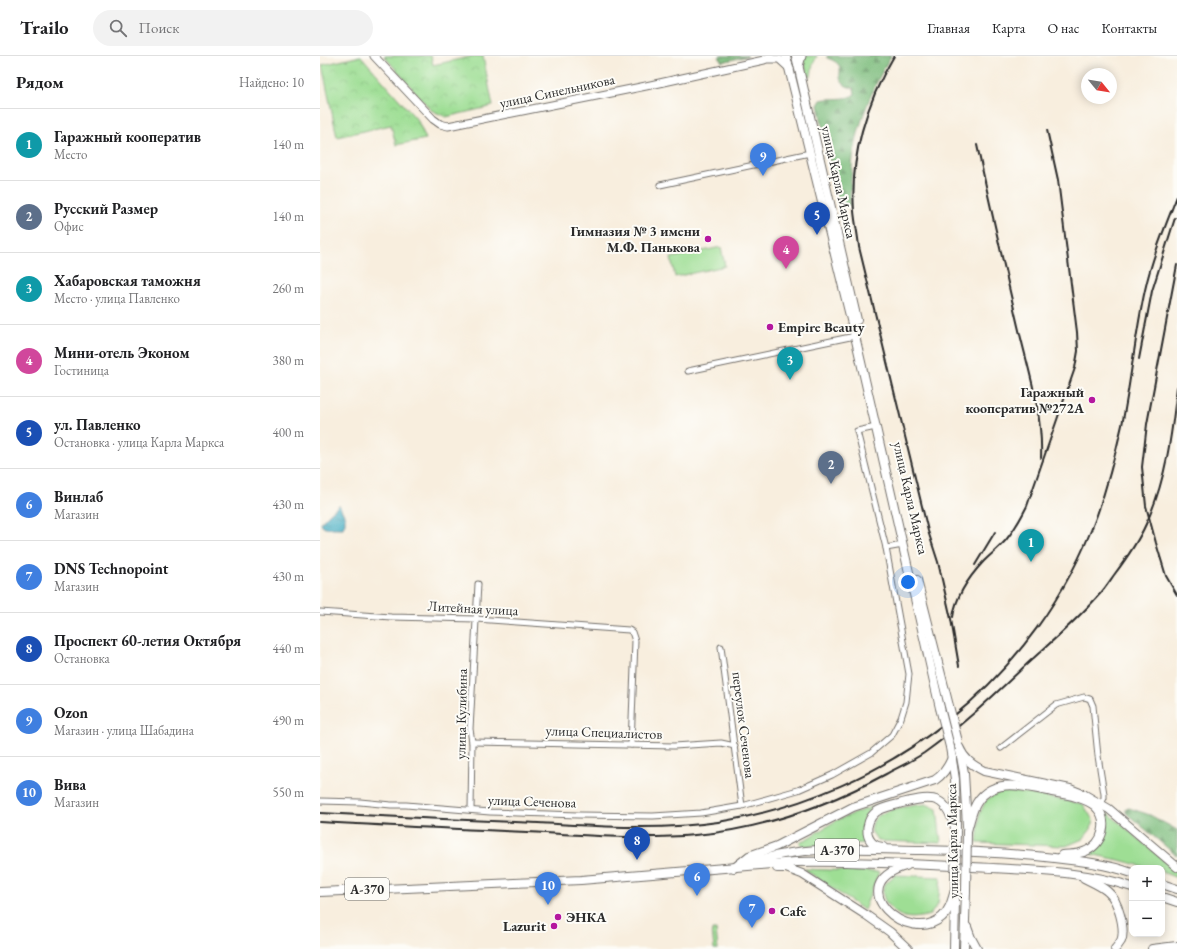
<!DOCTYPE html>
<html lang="ru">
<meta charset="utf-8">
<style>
:root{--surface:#fff;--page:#f2f2f2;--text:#202124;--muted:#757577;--line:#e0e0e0;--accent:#b5179e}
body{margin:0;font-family:"EB Garamond",serif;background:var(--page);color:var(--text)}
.controls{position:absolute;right:12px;bottom:12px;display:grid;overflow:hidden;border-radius:8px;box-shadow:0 2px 10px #0003}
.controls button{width:36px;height:36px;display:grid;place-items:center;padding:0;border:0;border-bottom:1px solid var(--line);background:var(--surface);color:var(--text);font:20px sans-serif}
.compass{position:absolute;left:761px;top:12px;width:36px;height:36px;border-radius:50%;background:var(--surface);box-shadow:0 2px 10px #0003;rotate:120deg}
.you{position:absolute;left:588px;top:526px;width:14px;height:14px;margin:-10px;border:3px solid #fff;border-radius:50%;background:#1a73e8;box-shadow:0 0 0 6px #1a73e833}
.badge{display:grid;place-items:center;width:26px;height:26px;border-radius:50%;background:var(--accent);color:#fff;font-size:13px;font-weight:700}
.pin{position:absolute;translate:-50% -33px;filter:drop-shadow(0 1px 2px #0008)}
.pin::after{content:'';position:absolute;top:21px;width:14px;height:12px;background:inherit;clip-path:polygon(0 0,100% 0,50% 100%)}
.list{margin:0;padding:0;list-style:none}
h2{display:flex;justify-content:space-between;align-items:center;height:52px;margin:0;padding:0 16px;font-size:17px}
h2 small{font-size:13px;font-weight:400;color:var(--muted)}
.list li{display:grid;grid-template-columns:26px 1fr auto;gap:12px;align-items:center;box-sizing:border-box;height:72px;padding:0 16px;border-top:1px solid var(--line)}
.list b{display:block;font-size:15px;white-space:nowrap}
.list p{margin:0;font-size:13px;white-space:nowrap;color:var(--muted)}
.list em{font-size:13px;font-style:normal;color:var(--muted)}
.icon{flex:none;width:22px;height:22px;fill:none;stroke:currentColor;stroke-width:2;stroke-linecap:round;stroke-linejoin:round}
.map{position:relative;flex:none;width:857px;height:893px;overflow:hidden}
header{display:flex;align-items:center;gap:24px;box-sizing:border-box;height:56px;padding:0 20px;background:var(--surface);border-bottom:1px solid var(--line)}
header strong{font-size:19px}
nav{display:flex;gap:22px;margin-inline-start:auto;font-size:14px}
.search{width:280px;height:36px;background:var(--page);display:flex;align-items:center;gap:10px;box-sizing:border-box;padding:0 14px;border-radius:22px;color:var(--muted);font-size:15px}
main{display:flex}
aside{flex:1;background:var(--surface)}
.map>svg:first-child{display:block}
.grass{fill:#9ede94;stroke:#648460}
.forest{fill:url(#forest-firs);stroke:#547454}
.park{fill:url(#park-crowns);stroke:#648460}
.water{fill:url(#water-ripples);stroke:#386c77}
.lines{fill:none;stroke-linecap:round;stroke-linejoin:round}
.minor-casing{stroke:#736f6a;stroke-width:7}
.secondary-casing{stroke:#736f6a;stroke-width:9}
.primary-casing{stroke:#736f6a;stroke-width:10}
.trunk-casing{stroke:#736f6a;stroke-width:10}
.minor{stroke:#fff;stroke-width:5}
.secondary{stroke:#fff;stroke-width:7}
.primary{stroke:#fff;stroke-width:8}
.trunk{stroke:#fff;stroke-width:8}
.rail{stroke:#2b2b2b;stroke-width:2}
.primary-bridge-casing{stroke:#736f6a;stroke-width:10;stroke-linecap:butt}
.trunk-bridge-casing{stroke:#736f6a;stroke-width:10;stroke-linecap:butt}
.primary-bridge{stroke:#fff;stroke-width:8}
.trunk-bridge{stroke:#fff;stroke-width:8}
.poi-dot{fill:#b5179e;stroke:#fdfcf7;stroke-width:1.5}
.labels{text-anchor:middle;stroke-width:4;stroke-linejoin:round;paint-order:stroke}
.shield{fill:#fdfcf7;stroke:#6a6a68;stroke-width:1}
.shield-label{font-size:13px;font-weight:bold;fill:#2b2b2b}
.street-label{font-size:14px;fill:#2b2b2b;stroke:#fdfcf7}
.poi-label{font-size:14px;font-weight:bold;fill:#2b2b2b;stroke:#fdfcf7;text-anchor:end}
</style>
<header>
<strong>Trailo</strong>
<div class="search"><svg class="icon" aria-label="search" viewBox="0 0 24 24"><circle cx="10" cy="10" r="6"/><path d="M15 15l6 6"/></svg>Поиск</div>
<nav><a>Главная</a><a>Карта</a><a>О нас</a><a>Контакты</a></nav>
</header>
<main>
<aside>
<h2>Рядом<small>Найдено: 10</small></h2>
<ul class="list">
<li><span class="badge" style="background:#0f9aa8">1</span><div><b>Гаражный кооператив</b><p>Место</p></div><em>140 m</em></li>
<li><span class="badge" style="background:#5c6f8a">2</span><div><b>Русский Размер</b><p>Офис</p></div><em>140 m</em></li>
<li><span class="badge" style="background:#0f9aa8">3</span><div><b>Хабаровская таможня</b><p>Место · улица Павленко</p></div><em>260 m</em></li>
<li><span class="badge" style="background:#d1479c">4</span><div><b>Мини-отель Эконом</b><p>Гостиница</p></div><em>380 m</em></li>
<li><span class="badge" style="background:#1a4fb4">5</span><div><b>ул. Павленко</b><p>Остановка · улица Карла Маркса</p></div><em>400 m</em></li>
<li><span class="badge" style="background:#3f7fe0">6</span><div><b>Винлаб</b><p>Магазин</p></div><em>430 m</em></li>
<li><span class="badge" style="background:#3f7fe0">7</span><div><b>DNS Technopoint</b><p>Магазин</p></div><em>430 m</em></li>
<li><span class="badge" style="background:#1a4fb4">8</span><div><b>Проспект 60-летия Октября</b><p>Остановка</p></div><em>440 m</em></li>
<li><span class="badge" style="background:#3f7fe0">9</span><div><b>Ozon</b><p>Магазин · улица Шабадина</p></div><em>490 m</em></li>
<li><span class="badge" style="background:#3f7fe0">10</span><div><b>Вива</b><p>Магазин</p></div><em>550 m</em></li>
</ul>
</aside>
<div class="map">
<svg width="857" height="893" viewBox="0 0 857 893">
<defs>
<pattern id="forest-firs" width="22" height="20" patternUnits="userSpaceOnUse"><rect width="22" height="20" fill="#7ebd7e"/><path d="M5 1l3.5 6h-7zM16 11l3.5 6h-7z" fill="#679a67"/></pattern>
<pattern id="park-crowns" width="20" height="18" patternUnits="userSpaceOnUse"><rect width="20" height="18" fill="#9ede94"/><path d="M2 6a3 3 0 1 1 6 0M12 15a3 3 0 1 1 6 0" fill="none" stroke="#88bf80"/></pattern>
<pattern id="water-ripples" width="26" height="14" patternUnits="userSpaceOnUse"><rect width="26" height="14" fill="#44adc3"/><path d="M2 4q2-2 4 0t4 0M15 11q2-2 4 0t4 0" fill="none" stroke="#398d9f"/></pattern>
</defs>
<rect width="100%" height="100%" fill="#fdfcf7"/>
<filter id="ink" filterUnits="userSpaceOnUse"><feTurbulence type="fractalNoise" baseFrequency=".025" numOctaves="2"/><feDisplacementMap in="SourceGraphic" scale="8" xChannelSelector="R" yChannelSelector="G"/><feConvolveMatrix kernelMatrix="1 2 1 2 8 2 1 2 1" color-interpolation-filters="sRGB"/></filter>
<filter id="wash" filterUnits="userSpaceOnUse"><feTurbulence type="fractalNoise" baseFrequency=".012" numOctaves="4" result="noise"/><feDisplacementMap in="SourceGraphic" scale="16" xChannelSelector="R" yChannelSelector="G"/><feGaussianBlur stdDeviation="0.9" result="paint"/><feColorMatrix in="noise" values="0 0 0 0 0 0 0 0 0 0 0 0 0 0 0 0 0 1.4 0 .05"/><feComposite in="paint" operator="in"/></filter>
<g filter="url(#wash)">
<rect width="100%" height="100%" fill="#f8eede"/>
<g class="grass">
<polygon points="484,0 497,0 493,8 491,20 488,21 484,7"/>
<polygon points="401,191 405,210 355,221 351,202"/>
<polygon points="682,735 711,738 763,748 773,764 771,773 763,783 746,790 657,787 660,757 666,744"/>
<path d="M606,748L617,753L621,787L558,785L551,775C552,772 552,768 553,766C560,752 592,750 606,748Z"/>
<path d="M551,751H554C540,760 541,774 548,787L482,790L480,787L517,764Z"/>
<polygon points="787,756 857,816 857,822 842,816 842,812 829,812 799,804 770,798 774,794 787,773"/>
<polygon points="484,813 559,816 544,854"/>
<path d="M575,819L621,821L618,848L610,859C602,861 593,863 585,861C574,859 558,842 564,830C566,826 572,822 575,819Z"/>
<polygon points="392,874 396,874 398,893 394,893"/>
</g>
<g class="forest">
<polygon points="400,0 428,0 402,6 399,1"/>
<path d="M507,0H571C554,28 540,62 534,95C531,112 531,130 530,148L528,151L523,150L518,144L498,49L501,44C512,41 526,45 535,38L534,32C531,31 527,31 525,29C512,19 531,10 507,2Z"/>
<polygon points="809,752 830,759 857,774 857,800 806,757 806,753"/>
</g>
<g class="park">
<polygon points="41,0 98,65 106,83 76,89 71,69 17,81 2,9"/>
<polygon points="64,0 111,0 113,9 154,0 163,0 173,50 126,61 111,54"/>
</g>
<polygon class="water" points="19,449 25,461 25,467 23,472 5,472 2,470 1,467 6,461"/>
</g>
<g filter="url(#ink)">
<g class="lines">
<defs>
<g id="minor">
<polyline points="340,129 490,97"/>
<polyline points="368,315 535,280"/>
<polyline points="566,492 583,489"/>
<polyline points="0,556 71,561 156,563 309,574 312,576 315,585 311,689"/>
<polyline points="401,591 422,750"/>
<polyline points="152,686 354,690 401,687 415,690"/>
<polyline points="681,692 736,649 764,641 770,643 773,650 778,700 784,738 784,742 781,748"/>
<polyline points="0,745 40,746 71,749 86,749 170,756 258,759 333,760 381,757 422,750 478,734 512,719 551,697 572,679 581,662 586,646 589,618 566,492 537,375 556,371"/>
<polyline points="151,754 152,686 150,673 158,528"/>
</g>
<g id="secondary">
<polyline points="54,0 113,63 120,68 128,70 326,30 444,4 450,0"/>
<polyline points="446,3 459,3 470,13"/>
<polyline points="479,10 482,0"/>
</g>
<g id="primary">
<polyline points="466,0 535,280 620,652"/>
<polyline points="476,0 537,264"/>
<polyline points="597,524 629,650"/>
<polyline points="630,691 635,723 636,772"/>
<polyline points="640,695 644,717 647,770"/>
<path d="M414,812L429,800L457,790L533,751L615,724C623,719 628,711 632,702"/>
</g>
<g id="trunk">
<path d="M639,691C644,703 652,709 664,715L750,733L765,739L789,753L857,811"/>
<path d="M647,775C649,768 651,759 654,752C669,719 705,730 732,736C746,738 764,741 775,750C790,764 783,788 766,795C758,799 750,798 742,799"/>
<path d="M563,791C544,790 543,766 556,756C563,751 573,750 582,747C615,739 626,739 636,775"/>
<path d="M426,808C481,788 543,793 601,794C646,795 690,797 734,802C761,805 787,808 812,817"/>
<path d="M586,810C520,829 588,891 622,861C630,854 632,844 635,834"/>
<polyline points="457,812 466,812 482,818 546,859 570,876 588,893"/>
<path d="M764,822C772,826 782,830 788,836C798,844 806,873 801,885C799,888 797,891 795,893"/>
<polyline points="842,828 857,833"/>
<path d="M0,836L261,824L475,806C534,805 593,808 652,811C705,814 761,814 812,831"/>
<polyline points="842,841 857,846"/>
<polyline points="647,871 651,882 657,893"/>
<polyline points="634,893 635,843"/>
<polyline points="644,893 646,835"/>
<polyline points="832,893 857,890"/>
</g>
</defs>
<use href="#minor" class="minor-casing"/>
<use href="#secondary" class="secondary-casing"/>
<use href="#primary" class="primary-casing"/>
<use href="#trunk" class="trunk-casing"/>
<use href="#minor" class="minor"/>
<use href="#secondary" class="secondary"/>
<use href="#primary" class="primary"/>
<use href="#trunk" class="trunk"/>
<g class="rail">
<path d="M574,0C546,47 530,101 534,155C535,167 538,179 539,191L608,475L618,506L631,563L639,610"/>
<path d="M657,89C670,149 684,210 698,270C708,313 723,357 721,402"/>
<polyline points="857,209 827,368 822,411 826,450 836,487 846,520 857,539"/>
<polyline points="819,303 832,235 855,162"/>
<polyline points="655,509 675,476"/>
<path d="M633,561C636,539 649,521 664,505C671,498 679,492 686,484C695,473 701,462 707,450L755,312L758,295L757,276L738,124L727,74"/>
<path d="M0,757C73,761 145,764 218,767C278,770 338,775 398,766C569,739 717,623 777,459C787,430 795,400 802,369C811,325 815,279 825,234C832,202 845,171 857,140"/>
<path d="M0,766C69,770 138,773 207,776C262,779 319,784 375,779C442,773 507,750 566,718C579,711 592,705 604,697C641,671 674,639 707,608C731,586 756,565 778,540C784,534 789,526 794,519C806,503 818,486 826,468C846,425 852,377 857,331"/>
</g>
<defs>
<g id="primary-bridge">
<polyline points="629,650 638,686"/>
<polyline points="620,652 630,691"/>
</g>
<g id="trunk-bridge">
<polyline points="635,834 636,775"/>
<polyline points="646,835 647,775"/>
</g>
</defs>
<use href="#primary-bridge" class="primary-bridge-casing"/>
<use href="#trunk-bridge" class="trunk-bridge-casing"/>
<use href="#primary-bridge" class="primary-bridge"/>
<use href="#trunk-bridge" class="trunk-bridge"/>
</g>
</g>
<g class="poi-dot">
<circle cx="388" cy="183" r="4"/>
<circle cx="450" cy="271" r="4"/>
<circle cx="772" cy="344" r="4"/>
<circle cx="452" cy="855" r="4"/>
<circle cx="238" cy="861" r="4"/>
<circle cx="234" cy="870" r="4"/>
</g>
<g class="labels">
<g class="shield">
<rect x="495" y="783" width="44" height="22" rx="3"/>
<rect x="25" y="822" width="44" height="22" rx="3"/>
</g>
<g class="shield-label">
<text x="517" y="799">А-370</text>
<text x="47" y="838">А-370</text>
</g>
<g class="street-label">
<text transform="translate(237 35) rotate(-12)" y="5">улица Синельникова</text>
<text transform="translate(519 126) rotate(77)" y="5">улица Карла Маркса</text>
<text transform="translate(591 442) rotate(77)" y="5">улица Карла Маркса</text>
<text transform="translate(153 552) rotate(3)" y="5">Литейная улица</text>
<text transform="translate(141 658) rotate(-89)" y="5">улица Кулибина</text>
<text transform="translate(424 669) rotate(83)" y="5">переулок Сеченова</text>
<text transform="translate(284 676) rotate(2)" y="5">улица Специалистов</text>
<text transform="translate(212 745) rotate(2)" y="5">улица Сеченова</text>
<text transform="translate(632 785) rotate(-91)" y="5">улица Карла Маркса</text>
</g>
<g class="poi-label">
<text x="380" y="180">Гимназия № 3 имени<tspan x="380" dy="16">М.Ф. Панькова</tspan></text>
<text x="458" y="276" text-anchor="start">Empire Beauty</text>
<text x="764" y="341">Гаражный<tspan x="764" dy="16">кооператив №272А</tspan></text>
<text x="460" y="860" text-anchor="start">Cafe</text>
<text x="246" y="866" text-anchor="start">ЭНКА</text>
<text x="226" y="875">Lazurit</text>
</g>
</g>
</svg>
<div class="controls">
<button>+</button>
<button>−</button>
</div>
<svg class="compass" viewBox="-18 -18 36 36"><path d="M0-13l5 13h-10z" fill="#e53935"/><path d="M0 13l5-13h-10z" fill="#757577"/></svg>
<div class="you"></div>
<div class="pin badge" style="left:711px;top:506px;background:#0f9aa8">1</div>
<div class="pin badge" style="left:511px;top:428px;background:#5c6f8a">2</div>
<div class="pin badge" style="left:470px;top:324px;background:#0f9aa8">3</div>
<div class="pin badge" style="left:466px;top:213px;background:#d1479c">4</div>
<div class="pin badge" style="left:497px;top:179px;background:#1a4fb4">5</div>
<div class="pin badge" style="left:377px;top:840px;background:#3f7fe0">6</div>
<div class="pin badge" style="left:432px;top:872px;background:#3f7fe0">7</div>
<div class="pin badge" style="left:317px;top:804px;background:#1a4fb4">8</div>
<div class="pin badge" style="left:443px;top:120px;background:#3f7fe0">9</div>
<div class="pin badge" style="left:228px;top:849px;background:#3f7fe0">10</div>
</div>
</main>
